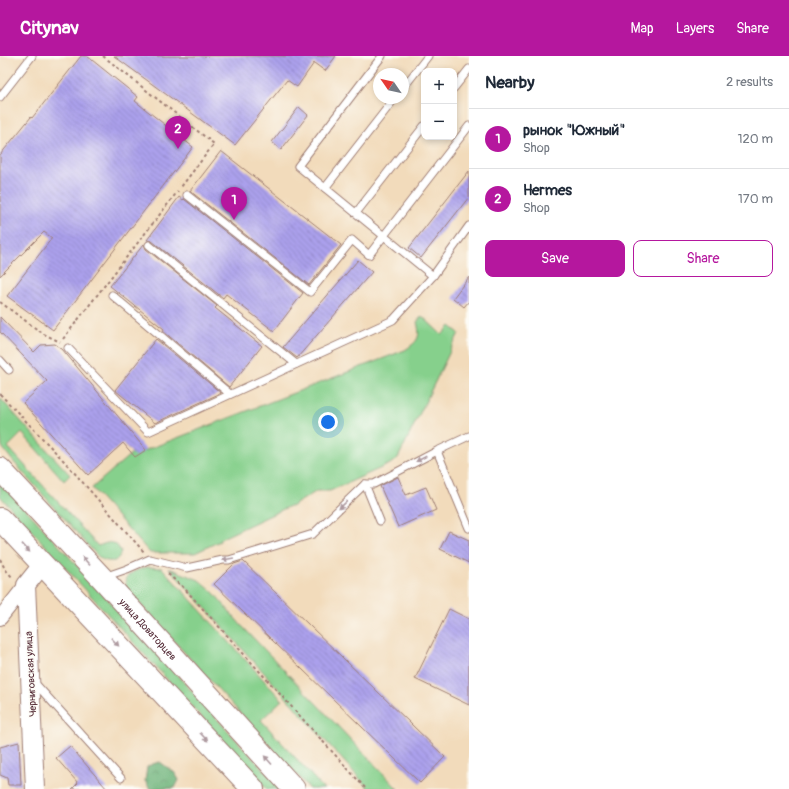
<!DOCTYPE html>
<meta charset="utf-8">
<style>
:root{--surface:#fff;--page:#f6f6f7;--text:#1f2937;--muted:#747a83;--line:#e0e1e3;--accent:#b5179e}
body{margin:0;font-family:Pangolin,sans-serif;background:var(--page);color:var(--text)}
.controls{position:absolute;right:12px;top:12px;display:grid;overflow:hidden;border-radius:8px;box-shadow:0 2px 6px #0003}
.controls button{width:36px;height:36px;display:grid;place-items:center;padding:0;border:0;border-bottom:1px solid var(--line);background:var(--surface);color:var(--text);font:20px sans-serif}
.compass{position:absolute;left:373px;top:12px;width:36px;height:36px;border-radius:50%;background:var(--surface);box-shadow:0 2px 6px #0003;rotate:304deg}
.you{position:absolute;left:328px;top:366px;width:14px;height:14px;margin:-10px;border:3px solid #fff;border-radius:50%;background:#1a73e8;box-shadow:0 0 0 6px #1a73e833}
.badge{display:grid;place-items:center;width:26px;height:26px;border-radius:50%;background:var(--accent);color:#fff;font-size:13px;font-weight:700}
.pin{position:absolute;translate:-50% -33px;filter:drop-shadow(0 1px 2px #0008)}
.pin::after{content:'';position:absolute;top:21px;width:14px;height:12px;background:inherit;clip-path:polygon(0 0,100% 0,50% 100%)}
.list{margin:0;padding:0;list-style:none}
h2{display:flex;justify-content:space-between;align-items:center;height:52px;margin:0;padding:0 16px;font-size:17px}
h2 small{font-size:13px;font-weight:400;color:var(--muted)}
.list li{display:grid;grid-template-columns:26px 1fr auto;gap:12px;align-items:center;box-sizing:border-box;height:60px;padding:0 16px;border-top:1px solid var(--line)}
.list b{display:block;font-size:15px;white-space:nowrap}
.list p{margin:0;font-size:13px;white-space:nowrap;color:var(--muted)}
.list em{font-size:13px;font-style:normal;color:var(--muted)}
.actions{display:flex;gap:8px;padding:12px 16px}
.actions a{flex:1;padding:9px 0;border:1px solid var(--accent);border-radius:8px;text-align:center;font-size:14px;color:var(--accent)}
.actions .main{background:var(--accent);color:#fff}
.map{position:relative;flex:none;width:469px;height:733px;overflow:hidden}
header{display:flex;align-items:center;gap:24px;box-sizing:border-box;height:56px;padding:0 20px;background:var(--accent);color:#fff}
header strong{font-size:19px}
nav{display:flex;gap:22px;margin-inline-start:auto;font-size:14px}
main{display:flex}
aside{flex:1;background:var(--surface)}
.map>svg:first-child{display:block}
.green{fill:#86d08c;stroke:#68785c}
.forest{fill:url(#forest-crowns);stroke:#5b6852}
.building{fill:url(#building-back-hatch)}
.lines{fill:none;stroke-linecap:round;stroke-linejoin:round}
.service-casing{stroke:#9e7d73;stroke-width:9}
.minor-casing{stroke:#9e7d73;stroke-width:16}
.tertiary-casing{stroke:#9e7d73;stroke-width:20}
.primary-casing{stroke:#9e7d73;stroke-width:24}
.path{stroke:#9e7d73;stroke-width:2;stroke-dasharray:3 3;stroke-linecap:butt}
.service{stroke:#fff;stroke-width:7}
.minor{stroke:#fff;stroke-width:14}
.tertiary{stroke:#fff;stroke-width:18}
.primary{stroke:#fff;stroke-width:22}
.oneway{fill:#ae9aa0}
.labels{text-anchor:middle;stroke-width:3;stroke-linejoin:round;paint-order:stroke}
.street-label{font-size:10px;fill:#4a1f2b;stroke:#fdfcf7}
</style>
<header>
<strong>Citynav</strong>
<nav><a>Map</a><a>Layers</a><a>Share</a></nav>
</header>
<main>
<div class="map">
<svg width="469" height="733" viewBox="0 0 469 733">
<defs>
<pattern id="forest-crowns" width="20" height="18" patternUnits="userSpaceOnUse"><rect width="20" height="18" fill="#6cb278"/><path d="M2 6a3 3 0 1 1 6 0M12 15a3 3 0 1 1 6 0" fill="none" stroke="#5b9063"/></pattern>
<pattern id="building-back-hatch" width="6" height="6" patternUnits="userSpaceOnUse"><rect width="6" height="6" fill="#aba0ec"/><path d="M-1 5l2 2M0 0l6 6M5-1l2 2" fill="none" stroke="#8d82bf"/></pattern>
</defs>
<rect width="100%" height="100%" fill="#fdfcf7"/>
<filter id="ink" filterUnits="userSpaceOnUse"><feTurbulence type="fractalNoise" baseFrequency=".025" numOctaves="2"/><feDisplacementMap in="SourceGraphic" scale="8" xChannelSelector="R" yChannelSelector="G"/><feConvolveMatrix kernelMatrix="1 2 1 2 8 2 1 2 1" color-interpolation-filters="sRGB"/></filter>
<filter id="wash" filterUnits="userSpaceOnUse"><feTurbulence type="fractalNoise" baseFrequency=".012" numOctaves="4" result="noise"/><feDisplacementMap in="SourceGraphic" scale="16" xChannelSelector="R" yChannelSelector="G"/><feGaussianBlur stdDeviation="0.9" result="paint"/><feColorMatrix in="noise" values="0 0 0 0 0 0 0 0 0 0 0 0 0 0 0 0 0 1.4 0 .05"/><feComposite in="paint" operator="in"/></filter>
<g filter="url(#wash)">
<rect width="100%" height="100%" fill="#f2dbbb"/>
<g class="green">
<path d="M422,260L442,279L450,270L459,277L398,402L390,408L330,435H317L291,451L290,450L220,483V485L195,497H150L92,432L132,397L135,400L146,394L405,294C418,285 421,282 417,266Z"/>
<path d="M0,342L70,419L64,425L22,377L8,391L98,490C109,486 115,483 121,496L119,501L115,505C105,506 101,504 94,496L12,404L2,391L0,376Z"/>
<polygon points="0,425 281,733 267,733 0,440"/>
<path d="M147,511L162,512L282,644L261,664L324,733H310L128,535C120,519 134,515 147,511Z"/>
<polygon points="169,512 199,524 214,537 240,568 398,733 369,733"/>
</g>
<polygon class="forest" points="160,706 175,717 179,724 175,732 150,733 145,725 147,711 152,708"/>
<g id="blocks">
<g class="building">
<polygon points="81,0 87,0 138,41 135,45 193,91 53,274 7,240 52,182 44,176 0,220 0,99 31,61 32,62"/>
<polygon points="114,0 336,0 325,15 314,7 297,31 287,24 235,89"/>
<polygon points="299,51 308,59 281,94 272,86"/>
<polygon points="221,95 341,189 309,229 190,135"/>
<polygon points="469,115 469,141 421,202 409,192"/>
<polygon points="179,141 183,144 184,143 303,237 274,275 226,238 223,242 152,185 147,184"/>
<polygon points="144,188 146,193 217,250 215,252 262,290 229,331 163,275 164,273 110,230"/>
<polygon points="358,204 372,216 297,302 283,291"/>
<polygon points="469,221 469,245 464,251 453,242"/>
<polygon points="0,261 34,296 41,289 55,288 62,293 146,394 135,401 123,387 88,419 23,347 47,325 0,276"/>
<polygon points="156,283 221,337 155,367 115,334"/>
<polygon points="398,421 406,439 426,431 436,454 398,471 380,430"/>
<polygon points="449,475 469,484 469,507 440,493"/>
<polygon points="243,505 445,701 420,727 214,528 234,508"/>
<polygon points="449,553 469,563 469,649 415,623"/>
<polygon points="19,686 21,729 8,729 7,722 0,719 0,691"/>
<polygon points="70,690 107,733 72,733 78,727 56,702"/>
</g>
</g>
</g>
<g filter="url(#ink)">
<use href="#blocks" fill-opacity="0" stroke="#9e7d73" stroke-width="1"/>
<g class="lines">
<defs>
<g id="service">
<polyline points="382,0 298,110 433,220 469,170"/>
<polyline points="403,32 428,0"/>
<polyline points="454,32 469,13"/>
<polyline points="0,41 32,0"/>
<polyline points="325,132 395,42"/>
<polyline points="187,139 310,236 352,184 369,199 469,70"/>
<polyline points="356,157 424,70"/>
<polyline points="149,189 296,308"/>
<polyline points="112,239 230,338"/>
<polyline points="68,292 148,376 393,264 433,220"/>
<polyline points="0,304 9,314"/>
<polyline points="437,395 469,472"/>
<polyline points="365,428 380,465"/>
<polyline points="104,521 127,513 150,503 187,512 223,504 229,504 313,478 365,428 374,428 437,395 469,380"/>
<polyline points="34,626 121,722"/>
</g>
<polyline id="minor" points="0,562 26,529"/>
<polyline id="tertiary" points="35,733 26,529 42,509"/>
<g id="primary">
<path id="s1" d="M0,413L101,521L294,733"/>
<polyline points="0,463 253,733"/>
</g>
</defs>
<use href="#service" class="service-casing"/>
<use href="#minor" class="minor-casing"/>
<use href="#tertiary" class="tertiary-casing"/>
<use href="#primary" class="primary-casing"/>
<g class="path">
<polyline points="103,0 214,88 181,131"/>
<polyline points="0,246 42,277 60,286"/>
<polyline points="63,283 178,135"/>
<polyline points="0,338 64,405 144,496"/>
<polyline points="0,503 5,513 13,522"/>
<polyline points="168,518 184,532 366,733"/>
</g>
<use href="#service" class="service"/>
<use href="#minor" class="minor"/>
<use href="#tertiary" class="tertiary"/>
<use href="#primary" class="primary"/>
</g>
<defs><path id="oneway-solid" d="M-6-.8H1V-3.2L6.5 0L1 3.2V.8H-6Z"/></defs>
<g class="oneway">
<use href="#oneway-solid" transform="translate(421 403) rotate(153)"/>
<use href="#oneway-solid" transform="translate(343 449) rotate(137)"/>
<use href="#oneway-solid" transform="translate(26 492) rotate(47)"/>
<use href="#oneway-solid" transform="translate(228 503) rotate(170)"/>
<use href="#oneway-solid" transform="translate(86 505) rotate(-133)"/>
<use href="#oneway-solid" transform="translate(115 586) rotate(47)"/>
<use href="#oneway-solid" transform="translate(204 681) rotate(47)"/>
<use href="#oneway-solid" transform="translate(268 704) rotate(-132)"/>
</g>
</g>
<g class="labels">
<g class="street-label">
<text dy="4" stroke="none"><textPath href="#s1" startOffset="218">улица Доваторцев</textPath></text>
<text transform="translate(30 618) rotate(-93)" y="4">Черниговская улица</text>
</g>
</g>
</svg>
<div class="controls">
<button>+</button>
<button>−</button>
</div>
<svg class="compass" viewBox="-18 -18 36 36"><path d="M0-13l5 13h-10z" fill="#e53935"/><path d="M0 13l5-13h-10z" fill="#747a83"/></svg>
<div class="you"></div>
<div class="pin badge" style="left:234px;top:164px">1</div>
<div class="pin badge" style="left:178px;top:93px">2</div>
</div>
<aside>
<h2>Nearby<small>2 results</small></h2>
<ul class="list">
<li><span class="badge">1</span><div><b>рынок &quot;Южный&quot;</b><p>Shop</p></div><em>120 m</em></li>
<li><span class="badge">2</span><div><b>Hermes</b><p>Shop</p></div><em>170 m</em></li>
</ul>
<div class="actions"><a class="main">Save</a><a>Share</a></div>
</aside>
</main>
